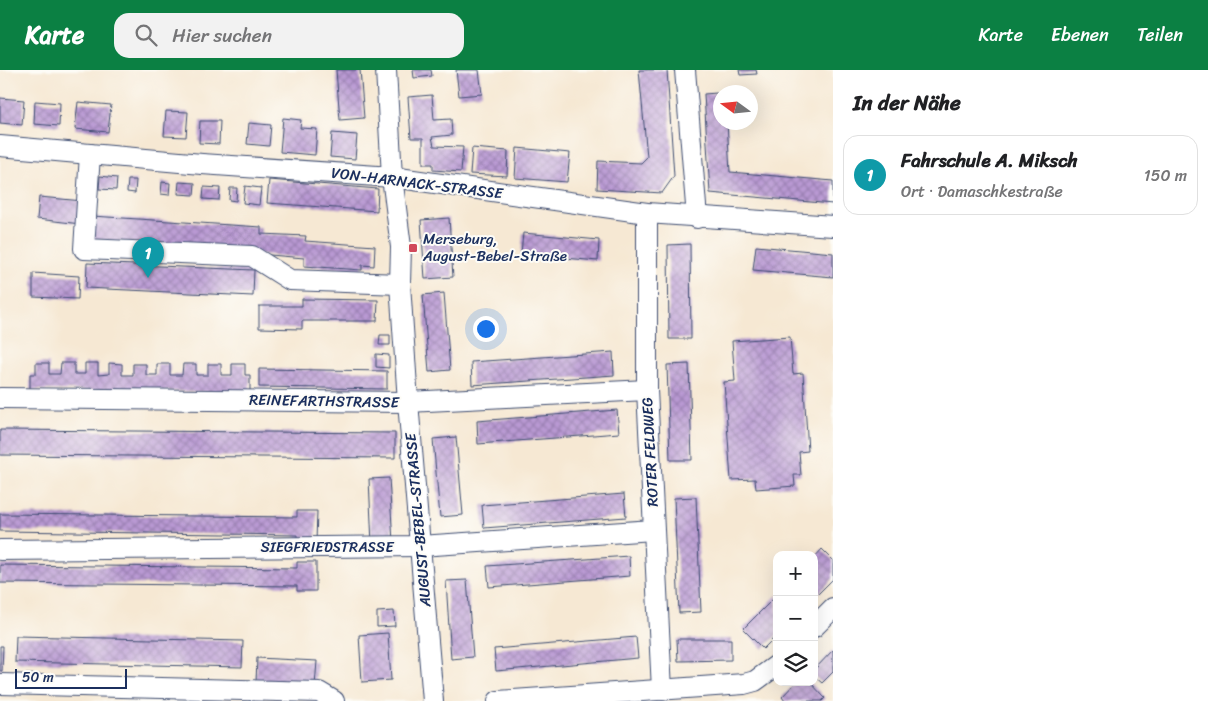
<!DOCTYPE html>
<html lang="de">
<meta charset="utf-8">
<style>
:root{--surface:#fff;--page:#f2f2f2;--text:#202124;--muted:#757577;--line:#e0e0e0;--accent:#0b8043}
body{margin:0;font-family:Sriracha,sans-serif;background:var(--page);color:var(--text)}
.controls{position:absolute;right:15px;bottom:15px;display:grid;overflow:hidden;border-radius:10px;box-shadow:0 5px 20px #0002}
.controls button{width:45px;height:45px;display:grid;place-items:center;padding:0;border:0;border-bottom:1px solid var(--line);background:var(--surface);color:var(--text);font:25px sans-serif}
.compass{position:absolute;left:713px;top:15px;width:45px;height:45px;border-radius:50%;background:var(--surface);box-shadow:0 5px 20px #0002;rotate:285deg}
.scale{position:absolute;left:15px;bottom:12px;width:112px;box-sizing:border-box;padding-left:5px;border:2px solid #1b2f5e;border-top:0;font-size:14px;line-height:18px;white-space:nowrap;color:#1b2f5e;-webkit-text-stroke:4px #fdfcf7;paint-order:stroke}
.you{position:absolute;left:485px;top:258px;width:18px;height:18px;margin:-12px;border:4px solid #fff;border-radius:50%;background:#1a73e8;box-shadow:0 0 0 8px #1a73e833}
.badge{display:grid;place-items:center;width:32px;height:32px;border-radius:50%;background:var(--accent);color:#fff;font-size:16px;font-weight:700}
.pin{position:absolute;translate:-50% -41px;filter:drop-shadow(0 1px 2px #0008)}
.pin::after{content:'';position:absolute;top:26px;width:18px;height:15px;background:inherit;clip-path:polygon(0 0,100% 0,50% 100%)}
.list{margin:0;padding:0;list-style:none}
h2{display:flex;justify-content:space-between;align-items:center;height:65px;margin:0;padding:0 20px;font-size:21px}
h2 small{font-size:16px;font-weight:400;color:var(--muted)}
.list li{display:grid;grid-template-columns:32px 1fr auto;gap:15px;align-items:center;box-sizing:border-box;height:80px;margin:0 10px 10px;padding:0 10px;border:1px solid var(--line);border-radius:15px}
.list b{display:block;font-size:19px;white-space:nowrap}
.list p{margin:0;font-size:16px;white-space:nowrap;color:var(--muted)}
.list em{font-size:16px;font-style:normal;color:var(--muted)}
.icon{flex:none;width:28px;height:28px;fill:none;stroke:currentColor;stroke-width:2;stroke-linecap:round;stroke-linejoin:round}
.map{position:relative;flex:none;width:833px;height:631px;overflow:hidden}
header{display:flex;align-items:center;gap:30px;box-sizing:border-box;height:70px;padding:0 25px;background:var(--accent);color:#fff}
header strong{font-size:24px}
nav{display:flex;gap:28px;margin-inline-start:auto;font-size:18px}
.search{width:350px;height:45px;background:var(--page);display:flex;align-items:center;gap:12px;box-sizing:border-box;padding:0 18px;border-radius:15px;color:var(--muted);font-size:19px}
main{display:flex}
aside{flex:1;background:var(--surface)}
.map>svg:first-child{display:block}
.building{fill:url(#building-cross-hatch)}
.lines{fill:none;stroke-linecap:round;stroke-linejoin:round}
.minor-casing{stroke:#3c4b70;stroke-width:22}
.minor{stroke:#fff;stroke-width:20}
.poi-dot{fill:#d1495b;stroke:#fdfcf7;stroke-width:2}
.labels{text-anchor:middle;stroke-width:4;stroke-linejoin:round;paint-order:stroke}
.street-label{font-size:15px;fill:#1b2f5e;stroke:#fdfcf7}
.poi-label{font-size:15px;fill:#1b2f5e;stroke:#fdfcf7;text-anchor:start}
</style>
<header>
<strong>Karte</strong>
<div class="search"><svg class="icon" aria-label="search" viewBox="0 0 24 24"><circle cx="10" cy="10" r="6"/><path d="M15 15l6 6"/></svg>Hier suchen</div>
<nav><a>Karte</a><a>Ebenen</a><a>Teilen</a></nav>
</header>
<main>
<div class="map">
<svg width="833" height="631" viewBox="0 0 833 631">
<defs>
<pattern id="building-cross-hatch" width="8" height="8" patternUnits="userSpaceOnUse" patternTransform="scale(1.25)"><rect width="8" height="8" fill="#b999d3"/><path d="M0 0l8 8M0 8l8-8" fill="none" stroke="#967dae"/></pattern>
</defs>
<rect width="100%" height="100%" fill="#fdfcf7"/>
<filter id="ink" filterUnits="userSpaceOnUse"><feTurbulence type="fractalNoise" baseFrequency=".02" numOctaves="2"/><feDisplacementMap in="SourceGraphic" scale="10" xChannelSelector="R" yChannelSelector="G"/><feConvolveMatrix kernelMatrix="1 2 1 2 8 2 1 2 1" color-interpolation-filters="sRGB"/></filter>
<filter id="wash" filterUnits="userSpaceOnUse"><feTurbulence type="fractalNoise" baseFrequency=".0096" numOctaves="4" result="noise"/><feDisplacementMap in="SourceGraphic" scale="20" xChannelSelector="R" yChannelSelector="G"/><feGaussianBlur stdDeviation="1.12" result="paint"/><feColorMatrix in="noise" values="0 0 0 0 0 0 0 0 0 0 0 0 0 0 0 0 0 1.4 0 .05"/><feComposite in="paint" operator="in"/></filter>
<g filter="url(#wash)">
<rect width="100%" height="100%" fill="#f6e8d3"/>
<g id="blocks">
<g class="building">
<polygon points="336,0 360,0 364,48 340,50"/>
<polygon points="413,0 431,0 432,6 414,8"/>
<polygon points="456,0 479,0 482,24 459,26"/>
<polygon points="639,0 667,0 674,106 662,123 597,119 598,91 641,93 647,87"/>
<polygon points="739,0 756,0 757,4 740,5"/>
<polygon points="717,23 720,52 727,52 730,102 833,111 833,134 710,123 704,24"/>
<polygon points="432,25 434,50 451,49 452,65 432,67 434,76 463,77 461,102 433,100 433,94 423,94 423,68 411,68 408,27"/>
<polygon points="0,28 24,30 22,55 0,53"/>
<polygon points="35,31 60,33 59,56 34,54"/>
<polygon points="78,32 111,35 108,62 75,59"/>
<polygon points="166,41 188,42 186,67 164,66"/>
<polygon points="283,48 301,50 300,58 317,59 315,85 280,82"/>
<polygon points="200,51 220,51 219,74 199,73"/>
<polygon points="249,53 271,55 269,76 247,74"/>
<polygon points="332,63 357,65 355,89 330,87"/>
<polygon points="472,78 508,81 507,106 470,104"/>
<polygon points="517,78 570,83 567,112 515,108"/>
<polygon points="100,106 117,108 116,120 99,119"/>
<polygon points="128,110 136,110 135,123 127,122"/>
<polygon points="269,110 378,119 377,141 267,133"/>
<polygon points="162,112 170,113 169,125 161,124"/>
<polygon points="179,112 195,113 194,125 178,124"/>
<polygon points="245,116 261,118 259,135 243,133"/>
<polygon points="204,117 220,118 219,130 203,129"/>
<polygon points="230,118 237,118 236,131 229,130"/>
<polygon points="39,127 83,131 81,154 37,149"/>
<polygon points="92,146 261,157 261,164 306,166 305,171 375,176 374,196 362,195 362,200 304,196 304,188 90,169"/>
<polygon points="449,148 453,207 425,209 421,150"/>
<polygon points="523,163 599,170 598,191 521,184"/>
<polygon points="690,174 691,269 669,269 668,175"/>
<polygon points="756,176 833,183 833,207 753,200"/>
<polygon points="87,193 254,200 253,226 86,218"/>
<polygon points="33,203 79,206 78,229 33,227"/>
<polygon points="444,223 450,300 429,302 423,225"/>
<polygon points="302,229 378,230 377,251 302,251 302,259 259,258 259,236 302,236"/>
<polygon points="380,265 390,265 390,275 379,275"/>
<polygon points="790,267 793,304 803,303 808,381 799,382 801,405 794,405 795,416 756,419 755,409 731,410 724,312 735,311 732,271"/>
<polygon points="613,282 614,305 472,315 471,292"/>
<polygon points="376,284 389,285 389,298 376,297"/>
<polygon points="36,293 49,293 49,304 60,304 61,293 74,293 74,304 85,304 85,293 98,293 98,305 109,304 109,293 122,294 122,305 133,305 133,294 146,294 146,305 157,305 157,294 170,294 170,305 182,305 183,294 196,294 196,305 208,305 208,294 221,294 221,305 232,305 232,294 245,294 245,305 250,305 250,322 30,320 30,304 36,304"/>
<polygon points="689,294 692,390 670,390 667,295"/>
<polygon points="259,299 387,301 387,319 259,317"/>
<polygon points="617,340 619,363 478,374 477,351"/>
<polygon points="0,360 395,363 395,388 0,385"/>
<polygon points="456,367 463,445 440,447 433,369"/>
<polygon points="389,408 393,472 372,474 369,409"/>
<polygon points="624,424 626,447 484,458 482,435"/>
<polygon points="696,427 701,542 679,543 674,428"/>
<polygon points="297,441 317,441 316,472 297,472 297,465 0,461 0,444 297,447"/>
<polygon points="822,479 833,490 833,509 814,528 814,488"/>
<polygon points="629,486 630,506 489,517 487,496"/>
<polygon points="297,492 316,492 316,521 297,521 297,516 0,513 0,495 297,498"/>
<polygon points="467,510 473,587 451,589 446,511"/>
<polygon points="777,525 777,565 763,579 743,559"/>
<polygon points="394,541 395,556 377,557 377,542"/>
<polygon points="388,563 391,610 362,612 359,565"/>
<polygon points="16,566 243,571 242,597 15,592"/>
<polygon points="636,567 638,588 496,601 494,579"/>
<polygon points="677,569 731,569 731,590 678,591"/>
<polygon points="0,576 3,576 2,601 0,601"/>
<polygon points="833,580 833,602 822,613 814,606 814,600"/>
<polygon points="257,588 317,591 315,616 256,613"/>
<polygon points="796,612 810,612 825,628 822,631 785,631 782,627"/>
</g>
</g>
</g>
<g filter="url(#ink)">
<use href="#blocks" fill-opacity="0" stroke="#3c4b70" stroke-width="1"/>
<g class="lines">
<defs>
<g id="minor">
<polyline points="386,0 392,107 401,177 400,214 408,332 433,631"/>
<polyline points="685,0 697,148"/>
<polyline points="0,76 202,94 392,107 647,143 833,156"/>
<polyline points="90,84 84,179 252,186 290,210 400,214"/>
<polyline points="647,143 647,320 662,620"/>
<polyline points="0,328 408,332 647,320"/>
<polyline points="0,480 420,476 653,460"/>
<polyline points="814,557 833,538"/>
<polyline points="0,614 319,622 334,631"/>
<polyline points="498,631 744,614 755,611 777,595"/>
</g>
</defs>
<use href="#minor" class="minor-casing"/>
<use href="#minor" class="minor"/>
</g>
</g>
<rect class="poi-dot" x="408" y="173" width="10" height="10" rx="2.5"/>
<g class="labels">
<g class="street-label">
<text transform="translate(417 113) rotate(7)" y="5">VON-HARNACK-STRASSE</text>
<text transform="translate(324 331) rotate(1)" y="5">REINEFARTHSTRASSE</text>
<text transform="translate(650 382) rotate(-93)" y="5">ROTER FELDWEG</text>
<text transform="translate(418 450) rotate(-95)" y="5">AUGUST-BEBEL-STRASSE</text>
<text x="327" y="482">SIEGFRIEDSTRASSE</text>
</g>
<g class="poi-label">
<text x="423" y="174">Merseburg,<tspan x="423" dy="17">August-Bebel-Straße</tspan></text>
</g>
</g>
</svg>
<div class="controls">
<button>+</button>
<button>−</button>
<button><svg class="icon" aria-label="layers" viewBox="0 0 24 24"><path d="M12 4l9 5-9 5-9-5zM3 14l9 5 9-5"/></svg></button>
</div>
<svg class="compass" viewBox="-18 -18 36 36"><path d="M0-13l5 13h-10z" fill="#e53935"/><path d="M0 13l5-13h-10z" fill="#757577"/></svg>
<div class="scale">50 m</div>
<div class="you"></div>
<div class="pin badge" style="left:148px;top:208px;background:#0f9aa8">1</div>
</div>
<aside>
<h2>In der Nähe<small></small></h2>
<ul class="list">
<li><span class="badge" style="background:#0f9aa8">1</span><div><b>Fahrschule A. Miksch</b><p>Ort · Damaschkestraße</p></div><em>150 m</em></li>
</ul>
</aside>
</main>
